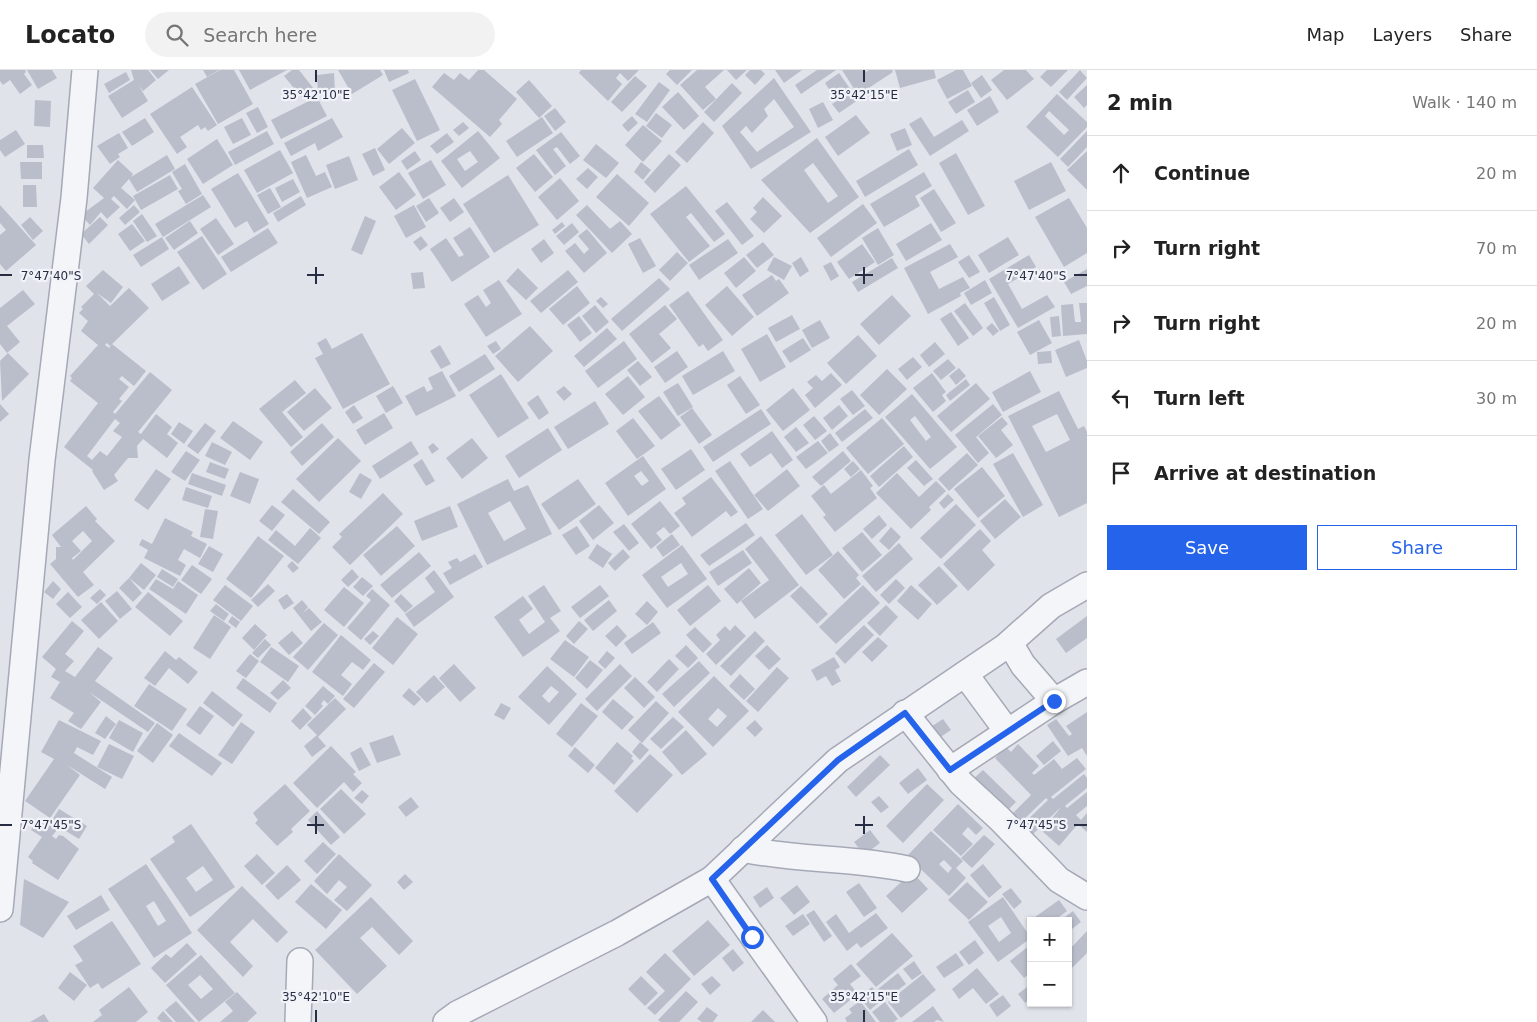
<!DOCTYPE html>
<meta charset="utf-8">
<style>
:root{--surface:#fff;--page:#f2f2f2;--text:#222;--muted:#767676;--line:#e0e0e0;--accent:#2563eb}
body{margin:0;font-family:"DejaVu Sans",sans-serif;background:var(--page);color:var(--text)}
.controls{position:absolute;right:15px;bottom:15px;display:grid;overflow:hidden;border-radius:0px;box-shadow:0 1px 4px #0004}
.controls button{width:45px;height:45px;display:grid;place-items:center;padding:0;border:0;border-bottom:1px solid var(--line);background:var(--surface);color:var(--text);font:25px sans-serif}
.stop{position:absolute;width:15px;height:15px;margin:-11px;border:4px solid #2563eb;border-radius:50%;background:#fff}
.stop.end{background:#2563eb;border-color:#fff;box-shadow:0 1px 5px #0008}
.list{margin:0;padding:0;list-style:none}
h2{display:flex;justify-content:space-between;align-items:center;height:65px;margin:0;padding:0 20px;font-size:21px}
h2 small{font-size:16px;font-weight:400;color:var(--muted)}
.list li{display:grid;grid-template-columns:32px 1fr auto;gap:15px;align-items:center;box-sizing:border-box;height:75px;padding:0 20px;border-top:1px solid var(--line)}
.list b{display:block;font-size:19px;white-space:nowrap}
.list em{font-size:16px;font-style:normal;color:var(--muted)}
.actions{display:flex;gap:10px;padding:15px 20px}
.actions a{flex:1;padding:11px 0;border:1px solid var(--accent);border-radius:0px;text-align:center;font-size:18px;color:var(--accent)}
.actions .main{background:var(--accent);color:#fff}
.icon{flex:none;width:28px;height:28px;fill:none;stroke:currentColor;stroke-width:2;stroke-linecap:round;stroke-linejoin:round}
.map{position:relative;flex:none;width:1087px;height:952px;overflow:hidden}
header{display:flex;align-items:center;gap:30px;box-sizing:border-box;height:70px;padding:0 25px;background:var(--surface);border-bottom:1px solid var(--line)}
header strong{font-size:24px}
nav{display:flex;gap:28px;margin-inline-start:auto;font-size:18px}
.search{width:350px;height:45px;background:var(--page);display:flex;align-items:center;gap:12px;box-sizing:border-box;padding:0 18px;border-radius:28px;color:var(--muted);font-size:19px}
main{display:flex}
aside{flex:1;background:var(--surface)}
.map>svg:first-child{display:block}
.building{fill:#babecb;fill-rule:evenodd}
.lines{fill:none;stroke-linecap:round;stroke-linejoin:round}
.minor-casing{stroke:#a5a9b6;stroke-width:28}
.minor{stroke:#f4f5f9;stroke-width:25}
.route{stroke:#2563eb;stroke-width:6}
.ticks{fill:none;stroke:#272e44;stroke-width:2}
.ticks-label{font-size:12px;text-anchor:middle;fill:#272e44;stroke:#f1f3f8;stroke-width:4.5;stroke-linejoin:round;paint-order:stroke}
</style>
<header>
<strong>Locato</strong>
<div class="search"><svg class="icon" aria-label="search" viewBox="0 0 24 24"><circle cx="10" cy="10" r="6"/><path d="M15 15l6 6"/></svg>Search here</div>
<nav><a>Map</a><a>Layers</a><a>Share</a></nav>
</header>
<main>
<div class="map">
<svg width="1087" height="952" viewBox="0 0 1087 952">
<rect width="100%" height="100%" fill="#e1e3eb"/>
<g class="building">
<polygon points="0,0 25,0 26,2 24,4 32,15 20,24 10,10 3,15 0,11"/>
<polygon points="27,0 52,0 57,8 38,19"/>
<polygon points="131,0 148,0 156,10 143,21 139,16 148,31 122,48 108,26 134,10"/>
<polygon points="150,0 169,0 158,9"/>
<polygon points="203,0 219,0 207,7"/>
<polygon points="220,0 234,0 253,34 218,54 195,14"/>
<polygon points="239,0 287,0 250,20"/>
<polygon points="292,0 299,0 314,19 302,28 284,6"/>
<polygon points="338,0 380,0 383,5 352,24"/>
<polygon points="384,0 408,0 409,3 389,12"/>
<polygon points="478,0 484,0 517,29 499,50 502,54 490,67 432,17 444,3 454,10 460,3 469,10"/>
<polygon points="581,0 639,0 628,11 620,3 616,8 622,14 608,31 579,3"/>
<polygon points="670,0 692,0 677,15 666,4"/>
<polygon points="697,0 724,0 705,17 716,29 703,40 680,15"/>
<polygon points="727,0 747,0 736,10"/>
<polygon points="750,0 761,0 765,4 755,15 745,5"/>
<polygon points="775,0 802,0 784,13"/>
<polygon points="817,0 836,0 801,24 795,15"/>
<polygon points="842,0 865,0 866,2 869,0 892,0 893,2 858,25"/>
<polygon points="895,0 934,0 936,8 900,18"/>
<polygon points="956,0 963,0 972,16 947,29 937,10"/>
<polygon points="1004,0 1026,0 1034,9 1007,30 991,10"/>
<polygon points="1047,0 1068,0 1051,17 1040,7"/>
<polygon points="1080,0 1087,8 1067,30 1059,22"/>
<polygon points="126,2 130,10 109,23 104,14"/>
<polygon points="334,3 335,22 318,23 317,5"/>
<polygon points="839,3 858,30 839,43 832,34 837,31 825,13"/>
<polygon points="982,5 992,20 981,28 971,13"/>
<polygon points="635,6 647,16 622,42 611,32"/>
<path d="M774,8L811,62L751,99L722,56ZM774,29L794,57L757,82L740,62L746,56L752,63L768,46L764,39Z"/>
<polygon points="415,9 440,60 417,71 392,20"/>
<polygon points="529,10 552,36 539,48 516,22"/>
<polygon points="659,12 670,20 647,52 635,44"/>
<polygon points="732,13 742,23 714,52 704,42"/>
<polygon points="1087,15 1087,35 1084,38 1074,27"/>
<polygon points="192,17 217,55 208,61 205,57 201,60 198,55 180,67 187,77 177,84 150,44"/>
<polygon points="968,20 975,32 956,44 948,32"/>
<polygon points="678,22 699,46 684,60 662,37"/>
<path d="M1057,24L1087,52V57L1058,87L1026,57ZM1049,41L1069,60L1064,65L1045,46Z"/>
<polygon points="990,26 999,42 977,56 967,40"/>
<polygon points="317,27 327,46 281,69 271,50"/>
<polygon points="35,30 51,31 50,57 34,56"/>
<polygon points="823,32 833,50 818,58 809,39"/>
<polygon points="258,37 268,57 257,63 246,43"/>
<polygon points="555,38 566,52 555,61 544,46"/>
<polygon points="656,43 672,55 662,68 646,56"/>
<polygon points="856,45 870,63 838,86 825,67"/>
<polygon points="632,46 638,53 628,62 622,55"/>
<polygon points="542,47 553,63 517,87 506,71"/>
<polygon points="921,47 934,67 962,50 969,61 930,86 909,54"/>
<polygon points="145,48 154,62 132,76 122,62"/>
<polygon points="242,48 251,65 233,74 224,57"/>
<polygon points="332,48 343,67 318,81 315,73 291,86 284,73"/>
<polygon points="463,52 469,58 459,66 453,60"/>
<polygon points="703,52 714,63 687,93 675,82"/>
<polygon points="643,55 662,71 643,92 625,75"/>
<polygon points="402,58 415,73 389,94 377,79"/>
<polygon points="905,58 912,75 897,81 890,64"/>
<polygon points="16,60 25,74 5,87 0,80 0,70"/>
<polygon points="267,61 274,74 235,95 228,82"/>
<path d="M478,61L500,88L462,118L441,91ZM470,81L478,92L465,101L457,89Z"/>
<polygon points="1087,61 1087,77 1068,97 1060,89"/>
<polygon points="561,62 580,86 570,94 557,77 553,79 566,96 555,105 536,80"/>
<polygon points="119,63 128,78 118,84 120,87 110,94 97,76"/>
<polygon points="447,63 454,72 437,84 430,76"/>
<path d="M817,68L859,127L810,163L761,110ZM813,93L838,126L828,133L804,100Z"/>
<polygon points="217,69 233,95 203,114 187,89"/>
<polygon points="596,74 619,93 606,108 583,90"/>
<polygon points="27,75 43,75 44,88 27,88"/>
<polygon points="375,78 385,100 373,106 362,84"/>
<polygon points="909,79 918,95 865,127 856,111"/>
<polygon points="280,80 293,103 257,123 244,100"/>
<polygon points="415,81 421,90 407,100 401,91"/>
<polygon points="1087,81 1087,120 1067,100"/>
<polygon points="956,83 985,136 968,145 939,93"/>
<polygon points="534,84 553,107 535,122 516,98"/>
<polygon points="669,84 681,95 655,123 644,112"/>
<polygon points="167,85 175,99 137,122 129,109 121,118 135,130 127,139 114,126 111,129 120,137 107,149 101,142 90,155 81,145 104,128 93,118 118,90 133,104 131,107"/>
<polygon points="306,85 316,106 325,102 332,117 307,128 291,92"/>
<polygon points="349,86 358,110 335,119 326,95"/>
<polygon points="431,90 446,115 423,129 408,103"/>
<polygon points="20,92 42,92 42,109 21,109"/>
<polygon points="641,92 651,100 643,110 634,102"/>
<polygon points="1051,92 1066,121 1029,140 1014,111"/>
<polygon points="185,94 202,124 186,134 178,121 182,119 172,102"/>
<polygon points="588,98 598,107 587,119 576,109"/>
<polygon points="399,102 416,125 396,140 379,117"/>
<polygon points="924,102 932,116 915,126 920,136 884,157 870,134"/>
<polygon points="238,103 269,154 254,163 247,151 235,158 211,119"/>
<polygon points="617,104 649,133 629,156 596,127"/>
<polygon points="170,105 178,119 141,140 133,126"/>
<polygon points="508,105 539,155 494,183 463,134"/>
<polygon points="560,108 579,131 557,150 538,127"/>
<polygon points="293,109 300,122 282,132 275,118"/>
<polygon points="23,115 36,115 37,137 23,137"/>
<polygon points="686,116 725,164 714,172 691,143 686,147 710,176 689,192 650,144"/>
<polygon points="270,118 281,137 268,144 257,125"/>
<polygon points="934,119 956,153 941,162 920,128"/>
<polygon points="203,125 211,137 163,167 155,154"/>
<polygon points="301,126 306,135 278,152 273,143"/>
<polygon points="763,127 782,146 764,163 750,149 757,142 753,138"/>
<polygon points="429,128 439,143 426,152 416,136"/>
<polygon points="454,128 464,142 450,152 440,138"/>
<polygon points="1069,128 1087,158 1087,183 1064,197 1035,147"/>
<polygon points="727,132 754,166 742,175 715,141"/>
<polygon points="863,134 877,153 831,187 817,168"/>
<polygon points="0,135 36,175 6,201 0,194 0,165 6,160 0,153"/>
<polygon points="134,135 140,142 125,155 119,148"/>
<polygon points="414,135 426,157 406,168 394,146"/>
<polygon points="587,135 610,159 620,151 632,164 612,183 576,145"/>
<polygon points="142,144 157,166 147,172 133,151"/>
<polygon points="365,146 376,151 362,185 351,180"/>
<polygon points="30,147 43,161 33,170 21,155"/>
<polygon points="100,147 108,155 89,174 81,164"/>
<polygon points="216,148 234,174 218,185 200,159"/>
<polygon points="190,151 198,163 174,180 165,168"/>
<polygon points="562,152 565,156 555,164 552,160"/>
<polygon points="572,153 579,162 564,175 556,166"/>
<polygon points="931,153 942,170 906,191 896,174"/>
<polygon points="132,154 145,171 130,181 118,164"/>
<polygon points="470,157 490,187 452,212 430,179 446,168 459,187 464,185 453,168"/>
<polygon points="268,158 278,173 231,202 221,187"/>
<polygon points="878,158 894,185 878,195 862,168"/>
<polygon points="587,159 607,183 584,203 565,181 575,173 584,184 589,179 578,166"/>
<polygon points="202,166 227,204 203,220 177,182"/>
<polygon points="421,166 428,175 420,181 413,172"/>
<polygon points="162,167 169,179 141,197 133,185"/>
<polygon points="1008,167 1019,185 989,203 978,185"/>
<polygon points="640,168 656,196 643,203 628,174"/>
<polygon points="544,169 554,183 541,193 531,179"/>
<polygon points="728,169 738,183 699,210 689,195"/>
<polygon points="763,172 774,185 757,198 746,185"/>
<polygon points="862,174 875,192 849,209 837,192"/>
<polygon points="950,174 958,187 930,202 939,219 963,207 970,218 960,223 961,226 928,244 904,198"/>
<polygon points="677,182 688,193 670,211 659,200"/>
<polygon points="969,185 980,202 969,208 958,192"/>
<polygon points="1029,185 1036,197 1008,214 1022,239 1047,225 1055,237 1018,258 989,209"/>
<polygon points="744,187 756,201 736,218 724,203"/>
<polygon points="774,187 792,196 784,210 767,200"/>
<polygon points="801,187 809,201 800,207 792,193"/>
<polygon points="892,188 898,198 858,222 852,212"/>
<polygon points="831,192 839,206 831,211 823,196"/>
<polygon points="179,196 190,213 162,231 151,214"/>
<polygon points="518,198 538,218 526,230 506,211"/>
<polygon points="1087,199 1087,216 1071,224 1064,212"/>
<path d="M103,200L123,217L111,233L97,223L110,236L129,218L149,238L110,276L107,273L105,275L109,278L112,274L146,301L134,316L122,306L119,309L129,317L119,329L122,331L113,342L115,344L150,302L172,320L138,362L141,364L156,344L172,357L167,364L178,373L167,388L143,369L137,376L138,388H128L114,405L118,411L104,420L92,401L93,400L64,377L98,333L70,311L72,308L70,306L98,275L81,261L88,251L79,243L83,239L81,237L94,224L86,216ZM115,349L120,353L113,361L122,367L107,386L100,381L92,390L87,386Z"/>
<polygon points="568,200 578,212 541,243 530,231"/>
<polygon points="423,202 425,218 413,219 411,203"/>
<polygon points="772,205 776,211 779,209 789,223 757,246 742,225"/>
<polygon points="659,208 670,219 622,261 611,249"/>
<polygon points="499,210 522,244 486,267 464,234 478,225 486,237 491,233 483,220"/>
<polygon points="985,210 992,223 971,235 964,223"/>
<polygon points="577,216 590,233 563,255 549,239"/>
<polygon points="727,216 754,247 732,266 705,235"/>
<polygon points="23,220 35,234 7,256 20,272 7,283 0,274 0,238"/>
<polygon points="688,221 723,270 708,281 703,274 699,277 669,235"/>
<polygon points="892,225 911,246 879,275 860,254"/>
<polygon points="601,227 608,234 603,238 596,231"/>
<polygon points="994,227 1010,255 1000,261 984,233"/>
<polygon points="965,233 983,258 973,266 954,241"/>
<polygon points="1079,233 1087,233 1087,264 1063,266 1061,235 1073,234 1075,252 1081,252"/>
<polygon points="595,235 609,252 596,263 582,246"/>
<polygon points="665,235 677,249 659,264 671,278 652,293 629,264"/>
<polygon points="951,242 969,268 958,276 940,249"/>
<polygon points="792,245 800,259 776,272 768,258"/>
<polygon points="579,246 592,263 580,272 567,255"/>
<polygon points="1059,246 1061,266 1052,267 1050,247"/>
<polygon points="820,250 830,268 812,278 802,260"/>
<polygon points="1039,250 1052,273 1030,285 1017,262"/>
<polygon points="992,253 999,261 993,266 986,258"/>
<polygon points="530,256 553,281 518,312 495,286"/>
<polygon points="607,258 617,269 584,297 574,286"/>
<polygon points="362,263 390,314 343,339 315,288 323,284 317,273 326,268 332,279"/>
<polygon points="767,264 786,297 760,312 741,279"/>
<polygon points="858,265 877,286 846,314 827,293"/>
<polygon points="803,268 811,280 790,293 782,281"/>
<polygon points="1079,270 1087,291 1087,298 1066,307 1055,280"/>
<polygon points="496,271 501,279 493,284 487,276"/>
<polygon points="624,271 637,289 598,318 585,301"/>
<polygon points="935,272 945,284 929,297 920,285"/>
<polygon points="440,275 451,294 441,299 430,281"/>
<polygon points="677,281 688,297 665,313 654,297"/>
<polygon points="723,281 735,301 693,325 682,306"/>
<polygon points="1051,281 1052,293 1038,294 1037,282"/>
<polygon points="8,283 29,304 2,331 0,291"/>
<polygon points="485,284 495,299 459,322 449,306"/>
<polygon points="913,287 922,297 907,310 898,299"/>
<polygon points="948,289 956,298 941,310 933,301"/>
<polygon points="638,291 652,307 640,316 627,300"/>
<polygon points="959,298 966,306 956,315 949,306"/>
<polygon points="887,299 907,319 879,345 860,325"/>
<polygon points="442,301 456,326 416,346 405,326 424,316 427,322 433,319 428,308"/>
<polygon points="1030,301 1041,322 1003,342 992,322"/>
<polygon points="831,303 842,315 815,338 805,325 813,318 807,312 816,305 822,311"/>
<polygon points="932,303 946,322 942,325 946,331 933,342 913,318"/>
<polygon points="501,304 529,348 498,368 469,325"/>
<polygon points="628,306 645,327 623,345 605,324"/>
<polygon points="740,306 760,335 746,344 727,315"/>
<polygon points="966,309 970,315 950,331 946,325"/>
<polygon points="295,310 306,323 282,342 303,367 291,377 259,339"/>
<polygon points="678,313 693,337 678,346 663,322"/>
<polygon points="976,313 990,329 951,362 937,346"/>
<polygon points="393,316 403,333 386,343 376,326"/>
<polygon points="564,316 572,324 564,331 556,322"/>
<polygon points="315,318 332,338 304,361 287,342"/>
<polygon points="793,318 810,340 783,361 766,340"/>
<polygon points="852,320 865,336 853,345 840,329"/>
<path d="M1059,321L1078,359L1084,356L1087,362V433L1059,447L1008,346ZM1057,344L1070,370L1046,382L1032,356Z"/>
<path d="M912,324L957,377L930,399L885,347ZM915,346L931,367L926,371L910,350Z"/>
<polygon points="538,325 549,343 539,350 527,333"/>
<polygon points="659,326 681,355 661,370 638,341"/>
<polygon points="595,331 609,354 568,379 554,357"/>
<polygon points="0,334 9,344 0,352"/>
<polygon points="993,334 1002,345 976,367 989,383 978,393 955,365"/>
<polygon points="354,335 363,348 353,354 345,342"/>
<polygon points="839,335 848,346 832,360 823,348"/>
<polygon points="692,338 712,365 699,374 680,347"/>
<polygon points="761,339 771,354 713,392 703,377"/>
<polygon points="865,339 873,348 842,372 835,363"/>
<polygon points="384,343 393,358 365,375 356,360"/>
<polygon points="814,346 827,361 815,370 803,355"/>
<polygon points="1002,347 1008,354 1001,360 1013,375 996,388 978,366"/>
<polygon points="633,348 655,376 637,389 616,361"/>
<polygon points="882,348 904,374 868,404 846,378"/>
<polygon points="233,351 263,372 250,390 220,368"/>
<polygon points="179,352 193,361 184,374 171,364"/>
<polygon points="205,353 216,361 198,384 187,376"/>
<polygon points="322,353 334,367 302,396 290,382"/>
<polygon points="796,357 809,373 796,382 784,367"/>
<polygon points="548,358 562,380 519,408 505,386"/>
<polygon points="772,361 793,390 782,398 771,383 750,397 740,384"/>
<polygon points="830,363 839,375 829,382 821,371"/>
<polygon points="338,368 361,391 319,432 296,409"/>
<polygon points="472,368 488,388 462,409 446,388"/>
<polygon points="411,371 419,384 380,409 372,396"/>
<polygon points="818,371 828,383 806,399 796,387"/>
<polygon points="212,372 232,382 225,395 205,386"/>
<polygon points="433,373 439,379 432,384 428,377"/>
<polygon points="904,376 913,387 879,417 870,406"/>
<polygon points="691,379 705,400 676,420 661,399"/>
<polygon points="186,381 200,390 185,411 171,402"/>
<polygon points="843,381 851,391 821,416 812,407"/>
<polygon points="967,383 978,395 949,421 938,409"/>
<polygon points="1013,383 1043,435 1023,447 993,394"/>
<path d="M643,386L666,419L628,446L605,413ZM641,401L649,411L642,416L634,406Z"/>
<polygon points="422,389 435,411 426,416 413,395"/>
<polygon points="916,390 933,409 924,416 907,398"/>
<polygon points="730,391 763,439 748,449 715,401"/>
<polygon points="853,391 860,399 851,407 844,399"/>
<polygon points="210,392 229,399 225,409 206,402"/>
<polygon points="982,397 1005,426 978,448 954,419"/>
<polygon points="156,399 171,409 148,440 134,430"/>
<polygon points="787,399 800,416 768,441 754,425"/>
<polygon points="861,400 873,416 870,418 877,428 835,462 823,447 826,445 811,426 824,415 831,424"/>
<polygon points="240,402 259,409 250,434 230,426"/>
<polygon points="192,403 226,415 222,426 188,414"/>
<polygon points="360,403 372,410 361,429 349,422"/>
<polygon points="897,403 919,427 936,411 946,421 929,437 931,440 911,459 876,423"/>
<polygon points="711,407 738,442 731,447 726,441 692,467 674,443 686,434 682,428"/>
<path d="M508,409L514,421L528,415L552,464L487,495L457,434ZM510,431L526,459L504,471L488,443Z"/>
<polygon points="578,409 596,434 559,460 541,434"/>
<polygon points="186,417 212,426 208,438 182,430"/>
<polygon points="293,419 330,452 319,464 281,432"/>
<polygon points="383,423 403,444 350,495 332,477 342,467 339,464"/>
<polygon points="948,424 954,430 944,439 939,433"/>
<polygon points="1005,429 1021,447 995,469 980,451"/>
<polygon points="660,431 680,456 670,464 664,457 656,463 662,470 651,479 631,454"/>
<polygon points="956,434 976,455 941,489 920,468"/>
<polygon points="272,435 285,445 272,461 259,451"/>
<polygon points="599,435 614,453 593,470 579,451"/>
<path d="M86,436L97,449L95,451L115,471L83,502L94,515L78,527L50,494L56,489V477H61L52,465ZM83,461L92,471L73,490L72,488L81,481L72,471Z"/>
<polygon points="450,436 458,457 422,471 414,451"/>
<polygon points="205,439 218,441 213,469 200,467"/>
<polygon points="802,444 833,485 806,505 775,465"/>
<polygon points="879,445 887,455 872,469 863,459"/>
<polygon points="165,448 193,462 191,466 207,474 200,488 184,479 178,490 186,495 180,506 144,488 148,480 139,475 142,469 152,474"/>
<polygon points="746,453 755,465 709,496 700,485"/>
<polygon points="624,454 639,473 629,481 613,462"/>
<polygon points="397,456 415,476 381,506 363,485"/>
<polygon points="577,456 590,476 576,485 562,465"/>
<polygon points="891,457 901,467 889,480 879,471"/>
<polygon points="310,458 321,468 298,494 268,470 276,460 295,476"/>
<polygon points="980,459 991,471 982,480 995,495 968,521 943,494"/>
<polygon points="862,462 882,485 862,502 842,478"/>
<polygon points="672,464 680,475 663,487 656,477"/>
<polygon points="258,466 284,486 251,528 226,509"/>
<polygon points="761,466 799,515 755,549 741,531 769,510 745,479"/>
<polygon points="899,473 913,489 876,522 862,506"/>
<polygon points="597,474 612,484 603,498 588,488"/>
<path d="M682,475L707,509L667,538L642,505ZM681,493L688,504L668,517L661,507Z"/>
<polygon points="209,476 223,484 213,502 198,494"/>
<polygon points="623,479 630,487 615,501 608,493"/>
<polygon points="743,480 752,493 718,516 709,502"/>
<polygon points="838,481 859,505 856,508 861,514 844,529 818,500"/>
<polygon points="419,482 431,496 392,528 380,515"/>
<polygon points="475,484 483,497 450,515 443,503 452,498 448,492 457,488 460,492"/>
<polygon points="292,491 299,498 293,503 287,496"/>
<polygon points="141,493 156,505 144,520 129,508"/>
<polygon points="192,495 212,509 201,524 181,510"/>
<polygon points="939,496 958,516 937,535 918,515"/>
<polygon points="749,498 761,513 737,534 724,519"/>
<polygon points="162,499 178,509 173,517 157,507"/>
<polygon points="352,499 359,507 348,517 341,510"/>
<polygon points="434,500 454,527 414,557 405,544 435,522 425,508"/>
<polygon points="362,507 373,516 363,526 353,517"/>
<polygon points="129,508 142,523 133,532 119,518"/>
<polygon points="156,509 173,519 178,511 198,525 186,544 149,519"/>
<polygon points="896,509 905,518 889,534 880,525"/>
<polygon points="53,511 61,519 53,529 44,522"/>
<polygon points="268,514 275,521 258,537 251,530"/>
<polygon points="225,515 253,536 241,551 213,530"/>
<polygon points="544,515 561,541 550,548 560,561 523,587 494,547 523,526 533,539 519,550 529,564 545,552 528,526"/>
<polygon points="600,515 609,526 580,548 571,537"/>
<polygon points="708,515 721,531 690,556 677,540"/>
<polygon points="863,515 880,533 836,574 819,557"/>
<polygon points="911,515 932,534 918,550 897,531"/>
<polygon points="801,516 828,544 817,554 790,526"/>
<polygon points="344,517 364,533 344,557 324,540"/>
<polygon points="100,519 106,525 97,534 90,528"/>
<polygon points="372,519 390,535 361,570 347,558 371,530 366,526"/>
<polygon points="117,521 132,539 120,549 105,531"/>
<polygon points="68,522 82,537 70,548 56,534"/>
<polygon points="148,522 183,551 170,566 135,537"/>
<polygon points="287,524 294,533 284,540 278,530"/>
<polygon points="401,524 413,536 405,543 394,531"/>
<polygon points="302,530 308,537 303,543 309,538 322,552 311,561 293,538"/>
<polygon points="609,530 617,541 593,561 584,550"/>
<polygon points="647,531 658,542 647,555 635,544"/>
<polygon points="101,532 118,551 99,569 81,550"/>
<polygon points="216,534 229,544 224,551 210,541"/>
<polygon points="886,535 898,547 880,566 867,553"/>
<polygon points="214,545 231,557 210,589 193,578"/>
<polygon points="232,546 240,552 236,558 228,552"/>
<polygon points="1087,546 1087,568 1066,583 1056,569"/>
<polygon points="397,547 418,564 393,595 372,578"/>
<polygon points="72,551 84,561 65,584 74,591 65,601 75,607 98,577 113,588 95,611 155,653 148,662 89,622 101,632 81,659 68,651 74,643 50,628 60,612 51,607 56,599 42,587"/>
<polygon points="579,551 588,559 574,574 566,566"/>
<polygon points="653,552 661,563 632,584 624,573"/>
<polygon points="324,553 338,565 308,600 293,587"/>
<polygon points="255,554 267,565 254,580 242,568"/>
<polygon points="617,555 627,566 616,577 605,566"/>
<polygon points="735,555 746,566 716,595 706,584 720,570 716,565 725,556 730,561"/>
<polygon points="864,555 874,565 845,594 835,583"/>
<polygon points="695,557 712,574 703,583 686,565"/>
<polygon points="292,561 303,573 289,585 278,573"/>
<polygon points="373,561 379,566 370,575 364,569"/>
<polygon points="755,561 765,571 731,606 720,596"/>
<polygon points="341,565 371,590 363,600 352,592 341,605 352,614 343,626 312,602"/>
<polygon points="878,567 888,576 872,592 862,582"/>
<polygon points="265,569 271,575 258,588 252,583"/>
<polygon points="565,570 589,587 574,607 550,589"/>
<polygon points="686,575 698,588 688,598 675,586"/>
<polygon points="767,575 781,589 769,600 755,586"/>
<polygon points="271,577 299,596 288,612 260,592"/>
<polygon points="165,581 176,590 179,587 198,602 188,614 169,598 155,616 144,608"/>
<polygon points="607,581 615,588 605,599 598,592"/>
<polygon points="250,584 259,591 246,608 236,601"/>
<polygon points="834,587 840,597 835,600 841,611 832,616 826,606 817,611 811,600"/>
<polygon points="669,589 679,599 657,622 647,612"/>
<polygon points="590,590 603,600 587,619 575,608"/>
<polygon points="699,591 710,603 674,637 662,624"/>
<polygon points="374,593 385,602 354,638 343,629"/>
<polygon points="454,594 476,618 460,632 439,608"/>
<polygon points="620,594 632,606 597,641 585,629"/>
<path d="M547,596L577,624L549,655L518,627ZM551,616L559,622L549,633L542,626Z"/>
<polygon points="777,597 789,608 758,642 746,631"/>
<polygon points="740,604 755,619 744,630 729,616"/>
<polygon points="434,605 445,617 427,633 416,622"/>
<path d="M714,606L749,641L713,677L678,642ZM718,638L727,646L717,657L708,649Z"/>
<polygon points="635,607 655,627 644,638 624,618"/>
<polygon points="243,608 277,633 270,643 236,618"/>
<polygon points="283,610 291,618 278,630 270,623"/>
<polygon points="149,614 187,639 172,661 134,636"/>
<polygon points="323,616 335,626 328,634 324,630 321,634 323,636 315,645 305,636"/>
<polygon points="409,618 421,629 414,636 402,626"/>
<polygon points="212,621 243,645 233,657 203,633"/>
<polygon points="335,628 346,639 318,667 326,676 312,687 304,676 317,665 307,655"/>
<polygon points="613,629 634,647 622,660 602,642"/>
<polygon points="656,631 669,643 642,673 628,660"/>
<polygon points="501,633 511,638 504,650 494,645"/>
<polygon points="581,633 598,646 572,677 556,664"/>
<polygon points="200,636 214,646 200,665 186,655"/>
<polygon points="303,638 312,648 300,660 291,651"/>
<polygon points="1087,642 1087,686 1082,678 1068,686 1047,655 1056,649 1069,666 1072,664 1066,656"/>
<polygon points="106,646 116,654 105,669 95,663"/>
<polygon points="673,647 684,657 661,679 650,669"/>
<polygon points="943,649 951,660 927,676 920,664"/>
<polygon points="59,650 101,671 93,685 77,677 74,683 112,707 105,719 67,695 80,705 50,748 25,731 54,689 41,682"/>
<polygon points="119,650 143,663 133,682 109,668"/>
<polygon points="755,650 763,659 755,667 746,658"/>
<polygon points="241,652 255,662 232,694 218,685"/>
<polygon points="157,653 173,665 153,693 137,681"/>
<polygon points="686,660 707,684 682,705 662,682"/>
<polygon points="179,663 222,693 212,706 169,676"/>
<polygon points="393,665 401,685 377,693 369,673"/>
<polygon points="1053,671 1061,681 1044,695 1036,686"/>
<polygon points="617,672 633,686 631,688 634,691 614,715 595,698"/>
<polygon points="640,672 649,680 640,690 632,682"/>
<polygon points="109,674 134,686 122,709 97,697"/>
<polygon points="1018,674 1039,696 1032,703 1034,705 1054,689 1062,699 1077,688 1086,699 1051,727 1053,729 1084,704 1087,708 1087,718 1065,736 1067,738 1087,722 1087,736 1076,745 1081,750 1087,743 1087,762 1078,754 1059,776 1042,761 1061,737 1031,766 1021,756 1048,730 1046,728 1017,756 1009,747 1031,725 995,688 1006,677 1011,682"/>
<polygon points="331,676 356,702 353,704 362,713 353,722 344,712 317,738 293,713"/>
<polygon points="361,677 371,695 359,701 350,683"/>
<polygon points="575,677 595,695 588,703 568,686"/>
<polygon points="650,684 673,705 637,743 614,721"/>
<polygon points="880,685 890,695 856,727 847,717"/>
<polygon points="918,698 927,710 908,724 899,713"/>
<polygon points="983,700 1016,732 1003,745 970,712"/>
<polygon points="285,714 310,741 291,759 293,762 277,776 255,753 258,750 253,743"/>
<polygon points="927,714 944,730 903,773 886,756"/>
<polygon points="341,719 366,744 344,764 320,739"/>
<polygon points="362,720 369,726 362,734 354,728"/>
<polygon points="879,726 889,737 881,743 871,732"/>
<polygon points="411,727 419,737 406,747 398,737"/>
<polygon points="958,734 983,758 976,765 968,757 962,764 973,774 961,786 933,760"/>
<polygon points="59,739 87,756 79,769 51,752"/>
<polygon points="317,741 340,767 331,775 308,750"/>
<polygon points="39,748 57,760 52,766 56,769 59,765 63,766 79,779 58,810 32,793 33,791 28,787 42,767 31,760"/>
<path d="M191,754L235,817L190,847L150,789L175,772L172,767ZM203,796L213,810L196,822L186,808Z"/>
<polygon points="870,760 880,773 864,785 854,772"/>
<path d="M931,761L963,791L956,798L966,808L949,826L907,786ZM944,790L952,798L948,803L939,794Z"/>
<polygon points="984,765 995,774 972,798 961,788"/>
<polygon points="323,772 336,784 317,804 304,791"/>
<polygon points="257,784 275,803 262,815 244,796"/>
<polygon points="339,784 372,815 347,841 334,830 347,817 339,810 327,824 314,811"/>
<path d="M146,794L192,863L154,888L108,819ZM154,831L166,851L158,856L146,836Z"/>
<polygon points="983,794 1002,817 989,828 970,805"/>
<polygon points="287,795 301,810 278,830 265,816"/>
<polygon points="912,802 928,819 902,843 886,826"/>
<polygon points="405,804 413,812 404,820 397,812"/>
<polygon points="24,809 69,832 43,868 20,855"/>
<polygon points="967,812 988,832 969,850 948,830"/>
<polygon points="859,813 877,838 864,847 846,822"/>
<polygon points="311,814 342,840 326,859 295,832"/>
<polygon points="797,815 810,832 794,845 780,828"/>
<polygon points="242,816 288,862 277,873 253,849 230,872 253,896 243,907 197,860"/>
<polygon points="767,817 774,828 760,838 753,827"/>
<polygon points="1011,818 1022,832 1014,839 1002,824"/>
<polygon points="101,825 110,840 76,860 67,846"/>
<polygon points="371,827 413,871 399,885 372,857 360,868 387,896 357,924 315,880"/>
<path d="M1003,827L1031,868L998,892L968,852ZM1001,847L1011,863L999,872L988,856Z"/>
<polygon points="1059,830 1067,841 1053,851 1031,851 1031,856 1028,852"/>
<polygon points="814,840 832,866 824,872 806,845"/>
<polygon points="1073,841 1081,852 1068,862 1068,851 1060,851"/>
<polygon points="876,843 888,858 861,878 857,873 847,881 826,852 836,844 849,863"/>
<polygon points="803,844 810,854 793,866 785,856"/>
<polygon points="708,850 730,875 694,906 672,881"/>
<polygon points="112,851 141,894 102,919 98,913 90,918 75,895 83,891 73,876"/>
<polygon points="1087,861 1087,883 1070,900 1068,898 1068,881"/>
<polygon points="892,863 913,886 876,917 856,894"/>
<polygon points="975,870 984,883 969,895 959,882"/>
<polygon points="187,873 197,884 165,913 151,898 166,884 171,888"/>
<polygon points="1031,874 1031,902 1024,908 1010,891"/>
<polygon points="733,879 744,893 733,902 722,888"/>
<polygon points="665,883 691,909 655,945 647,938 665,921 646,902"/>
<polygon points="956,883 964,895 944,908 936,897"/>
<path d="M201,885L235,923L199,952L166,915ZM200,905L213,919L201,929L188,915Z"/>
<polygon points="914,891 922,903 912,910 903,899"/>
<polygon points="851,894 861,906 850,914 858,924 834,943 822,929 838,915 833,909"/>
<polygon points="977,898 999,924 986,934 973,918 959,929 952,919"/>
<polygon points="70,902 87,915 74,931 58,918"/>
<polygon points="898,903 906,914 886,929 878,919"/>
<polygon points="923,904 936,920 901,948 888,932"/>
<polygon points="641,906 658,923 645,936 628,919"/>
<polygon points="712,906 721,915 710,925 701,914"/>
<polygon points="1031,914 1031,928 1025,933 1018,924"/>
<polygon points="129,917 148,942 136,952 93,952 102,945 99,940"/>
<polygon points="872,917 883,929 870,940 859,927"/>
<polygon points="686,921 698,932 679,952 661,952 658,950"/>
<polygon points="237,922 257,943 247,952 220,952 233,941 225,932"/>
<polygon points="1003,925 1011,936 997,947 989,935"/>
<polygon points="176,931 195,952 176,952 165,940"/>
<polygon points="860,931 867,940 876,952 847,952 845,948 852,943 849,939"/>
<polygon points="885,932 898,949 894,952 880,952 872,942"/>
<polygon points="933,936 944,952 937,950 934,952 912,952"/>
<polygon points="707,937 718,945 713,952 702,952 697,949"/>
<polygon points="763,940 775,952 751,952"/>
<polygon points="163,941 173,952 161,952 157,948"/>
<polygon points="44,944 49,952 30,952"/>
</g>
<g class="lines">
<defs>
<g id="minor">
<polyline points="1010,573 1023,595 1054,631"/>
<polyline points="965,604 1007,661"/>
<polyline points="905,643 961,713 1000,749 1059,810 1087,827"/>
<polyline points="950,700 1054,631 1087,612"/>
<path d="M743,779C797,791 853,787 907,799"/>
<polyline points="712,809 814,952"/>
<polyline points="0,839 42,390 74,128 85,0"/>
<polyline points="298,952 300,891"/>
<polyline points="446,952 457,944 617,863 712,809 838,690 1006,576 1051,536 1087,515"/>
</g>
</defs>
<use href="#minor" class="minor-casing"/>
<use href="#minor" class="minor"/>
</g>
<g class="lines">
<polyline class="route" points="752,867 712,809 838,690 905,643 950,700 1054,631"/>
</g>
<path class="ticks" d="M316,0V12M864,0V12M316,197V214M864,197V214M0,205H12M307,205H324M855,205H873M1074,205H1087M316,746V764M864,746V764M0,755H12M307,755H324M855,755H873M1074,755H1087M316,940V952M864,940V952"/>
<g class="ticks-label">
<text x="316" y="29">35°42'10"E</text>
<text x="864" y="29">35°42'15"E</text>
<text x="51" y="210">7°47'40"S</text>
<text x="1036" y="210">7°47'40"S</text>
<text x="51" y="759">7°47'45"S</text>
<text x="1036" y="759">7°47'45"S</text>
<text x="316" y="931">35°42'10"E</text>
<text x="864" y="931">35°42'15"E</text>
</g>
</svg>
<div class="controls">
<button>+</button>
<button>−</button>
</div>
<div class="stop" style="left:752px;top:867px"></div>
<div class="stop end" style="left:1054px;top:631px"></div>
</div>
<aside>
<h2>2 min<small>Walk · 140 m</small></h2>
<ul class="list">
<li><svg class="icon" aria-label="ahead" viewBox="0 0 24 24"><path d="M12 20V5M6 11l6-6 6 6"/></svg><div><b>Continue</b></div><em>20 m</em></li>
<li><svg class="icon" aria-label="right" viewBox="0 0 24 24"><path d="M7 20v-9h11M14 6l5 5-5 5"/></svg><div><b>Turn right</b></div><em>70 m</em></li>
<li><svg class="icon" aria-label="right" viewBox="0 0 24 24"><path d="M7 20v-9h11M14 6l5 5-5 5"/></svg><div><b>Turn right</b></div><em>20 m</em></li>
<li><svg class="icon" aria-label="left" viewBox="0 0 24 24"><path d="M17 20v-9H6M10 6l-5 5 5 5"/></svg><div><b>Turn left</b></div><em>30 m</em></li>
<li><svg class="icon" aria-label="arrive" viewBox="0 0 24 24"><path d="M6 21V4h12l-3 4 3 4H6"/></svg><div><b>Arrive at destination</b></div></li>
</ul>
<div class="actions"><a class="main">Save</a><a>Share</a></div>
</aside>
</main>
